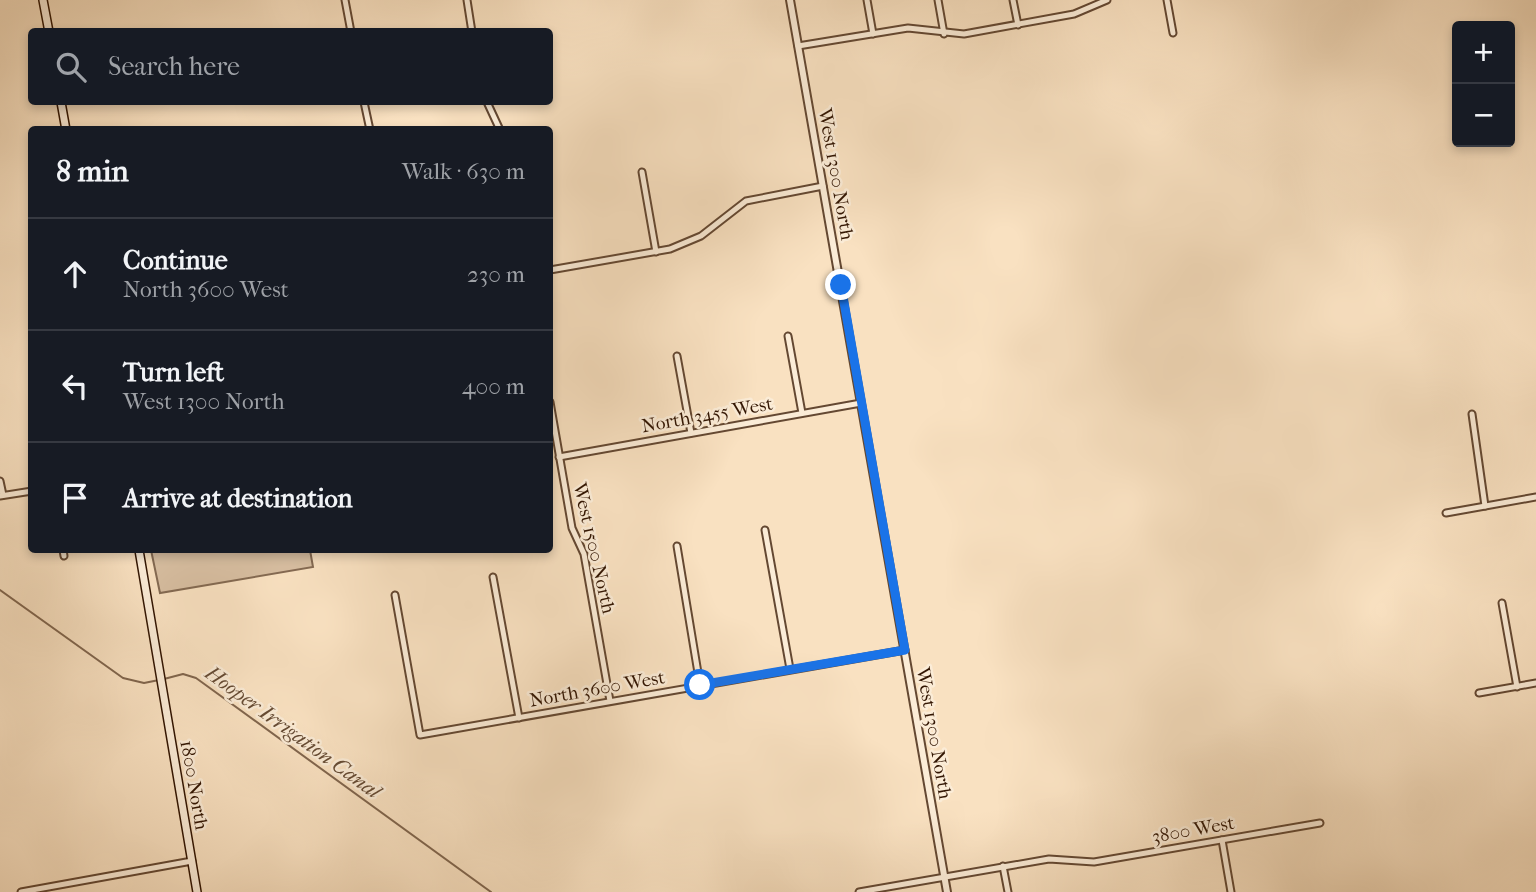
<!DOCTYPE html>
<meta charset="utf-8">
<style>
:root{--surface:#171b24;--page:#20242c;--text:#f1f3f6;--muted:#9ea1a6;--line:#363941}
body{margin:0;font-family:"IM FELL French Canon",serif;background:var(--page);color:var(--text)}
.controls{position:absolute;right:21px;top:21px;display:grid;overflow:hidden;border-radius:7px;box-shadow:0 4px 10px #0003}
.controls button{width:63px;height:63px;display:grid;place-items:center;padding:0;border:0;border-bottom:2px solid var(--line);background:var(--surface);color:var(--text);font:35px sans-serif}
.stop{position:absolute;width:21px;height:21px;margin:-16px;border:5px solid #1a73e8;border-radius:50%;background:#fff}
.stop.end{background:#1a73e8;border-color:#fff;box-shadow:0 2px 7px #0008}
.list{margin:0;padding:0;list-style:none}
h2{display:flex;justify-content:space-between;align-items:center;height:91px;margin:0;padding:0 28px;font-size:30px}
h2 small{font-size:23px;font-weight:400;color:var(--muted)}
.list li{display:grid;grid-template-columns:46px 1fr auto;gap:21px;align-items:center;box-sizing:border-box;height:112px;padding:0 28px;border-top:2px solid var(--line)}
.list b{display:block;font-size:26px;white-space:nowrap}
.list p{margin:0;font-size:23px;white-space:nowrap;color:var(--muted)}
.list em{font-size:23px;font-style:normal;color:var(--muted)}
.icon{flex:none;width:38px;height:38px;fill:none;stroke:currentColor;stroke-width:2;stroke-linecap:round;stroke-linejoin:round}
.map{position:relative;flex:none;width:1536px;height:892px;overflow:hidden}
.search{position:absolute;background:var(--surface);box-shadow:0 4px 10px #0003;left:28px;top:28px;width:525px;height:77px;display:flex;align-items:center;gap:18px;box-sizing:border-box;padding:0 24px;border-radius:7px;color:var(--muted);font-size:26px}
.panel{position:absolute;background:var(--surface);box-shadow:0 4px 10px #0003;left:28px;top:126px;width:525px;height:427px;border-radius:7px}
.map>svg:first-child{display:block}
.green{fill:#d7bea1;stroke:#846a52;stroke-width:2}
.lines{fill:none;stroke-linecap:round;stroke-linejoin:round}
.stream{stroke:#81664e;stroke-width:2}
.minor-casing{stroke:#644832;stroke-width:9}
.tertiary-casing{stroke:#644832;stroke-width:10}
.secondary-casing{stroke:#321502;stroke-width:10}
.minor{stroke:#fbecd7;stroke-width:5}
.tertiary{stroke:#fbecd7;stroke-width:6}
.secondary{stroke:#fbecd7;stroke-width:7}
.route{stroke:#1a73e8;stroke-width:9}
.labels{text-anchor:middle;stroke-width:5;stroke-linejoin:round;paint-order:stroke}
.street-label{font-size:19px;fill:#321502;stroke:#fbecd7}
.water-label{font-size:21px;font-style:italic;fill:#664b34;stroke:#fbecd7}
</style>
<div class="map">
<svg width="1536" height="892" viewBox="0 0 1536 892">
<rect width="100%" height="100%" fill="#f9e1c1"/>
<filter id="stains"><feTurbulence type="fractalNoise" baseFrequency=".00286" numOctaves="4"/><feColorMatrix values="0 0 0 0 .2 0 0 0 0 .09 0 0 0 0 .02 0 0 0 .5 -.17"/></filter>
<radialGradient id="worn" r=".72"><stop offset=".6" stop-color="#630" stop-opacity="0"/><stop offset="1" stop-color="#630" stop-opacity=".3"/></radialGradient>
<polygon class="green" points="151,550 310,550 313,567 160,593"/>
<g class="lines">
<g class="stream">
<polyline points="0,590 123,678 144,683 159,680"/>
<polyline points="164,679 183,674 196,678 491,892"/>
</g>
<defs>
<g id="minor">
<polyline points="345,0 351,32"/>
<polyline points="467,0 472,32"/>
<polyline points="867,0 873,34"/>
<polyline points="938,0 944,34"/>
<polyline points="1013,0 1018,25"/>
<polyline points="1167,0 1173,33"/>
<polyline points="798,46 908,28 964,34 1074,14 1107,0"/>
<polyline points="364,102 370,130"/>
<polyline points="487,102 500,130"/>
<polyline points="642,172 656,252"/>
<polyline points="550,270 670,249 701,236 746,201 823,186"/>
<polyline points="788,336 802,413"/>
<polyline points="677,356 691,433"/>
<polyline points="550,402 572,528 584,554 610,701"/>
<polyline points="1472,414 1485,506"/>
<polyline points="559,457 861,403"/>
<polyline points="0,481 3,495"/>
<polyline points="0,496 32,491"/>
<polyline points="1446,513 1536,497"/>
<polyline points="765,530 790,669"/>
<polyline points="677,546 700,685"/>
<polyline points="63,550 64,556"/>
<polyline points="493,577 519,718"/>
<polyline points="395,595 420,735 905,650"/>
<polyline points="1502,603 1517,687"/>
<polyline points="1479,693 1536,683"/>
<polyline points="1222,840 1231,892"/>
<polyline points="1003,866 1008,892"/>
<polyline points="21,892 192,861"/>
<polyline points="859,892 1049,859 1094,862 1320,823"/>
</g>
<polyline id="tertiary" points="790,0 947,892"/>
<g id="secondary">
<polyline points="43,0 49,32"/>
<polyline points="61,102 66,130"/>
<polyline points="139,550 197,892"/>
</g>
</defs>
<use href="#minor" class="minor-casing"/>
<use href="#tertiary" class="tertiary-casing"/>
<use href="#secondary" class="secondary-casing"/>
<use href="#minor" class="minor"/>
<use href="#tertiary" class="tertiary"/>
<use href="#secondary" class="secondary"/>
</g>
<g class="lines">
<polyline class="route" points="700,685 905,650 841,285"/>
</g>
<g class="labels">
<g class="street-label">
<text transform="translate(837 174) rotate(80)" y="7">West 1300 North</text>
<text transform="translate(707 414) rotate(-10)" y="7">North 3455 West</text>
<text transform="translate(595 548) rotate(77)" y="7">West 1500 North</text>
<text transform="translate(597 688) rotate(-10)" y="7">North 3600 West</text>
<text transform="translate(935 733) rotate(80)" y="7">West 1300 North</text>
<text transform="translate(195 785) rotate(80)" y="7">1800 North</text>
<text transform="translate(1193 829) rotate(-10)" y="7">3800 West</text>
</g>
<g class="water-label">
<text transform="translate(293 732) rotate(36)" y="7">Hooper Irrigation Canal</text>
</g>
</g>
<rect width="100%" height="100%" filter="url(#stains)"/>
<rect width="100%" height="100%" fill="url(#worn)"/>
</svg>
<div class="controls">
<button>+</button>
<button>−</button>
</div>
<div class="stop" style="left:700px;top:685px"></div>
<div class="stop end" style="left:841px;top:285px"></div>
<div class="search"><svg class="icon" aria-label="search" viewBox="0 0 24 24"><circle cx="10" cy="10" r="6"/><path d="M15 15l6 6"/></svg>Search here</div>
<section class="panel">
<h2>8 min<small>Walk · 630 m</small></h2>
<ul class="list">
<li><svg class="icon" aria-label="ahead" viewBox="0 0 24 24"><path d="M12 20V5M6 11l6-6 6 6"/></svg><div><b>Continue</b><p>North 3600 West</p></div><em>230 m</em></li>
<li><svg class="icon" aria-label="left" viewBox="0 0 24 24"><path d="M17 20v-9H6M10 6l-5 5 5 5"/></svg><div><b>Turn left</b><p>West 1300 North</p></div><em>400 m</em></li>
<li><svg class="icon" aria-label="arrive" viewBox="0 0 24 24"><path d="M6 21V4h12l-3 4 3 4H6"/></svg><div><b>Arrive at destination</b></div></li>
</ul>
</section>
</div>
